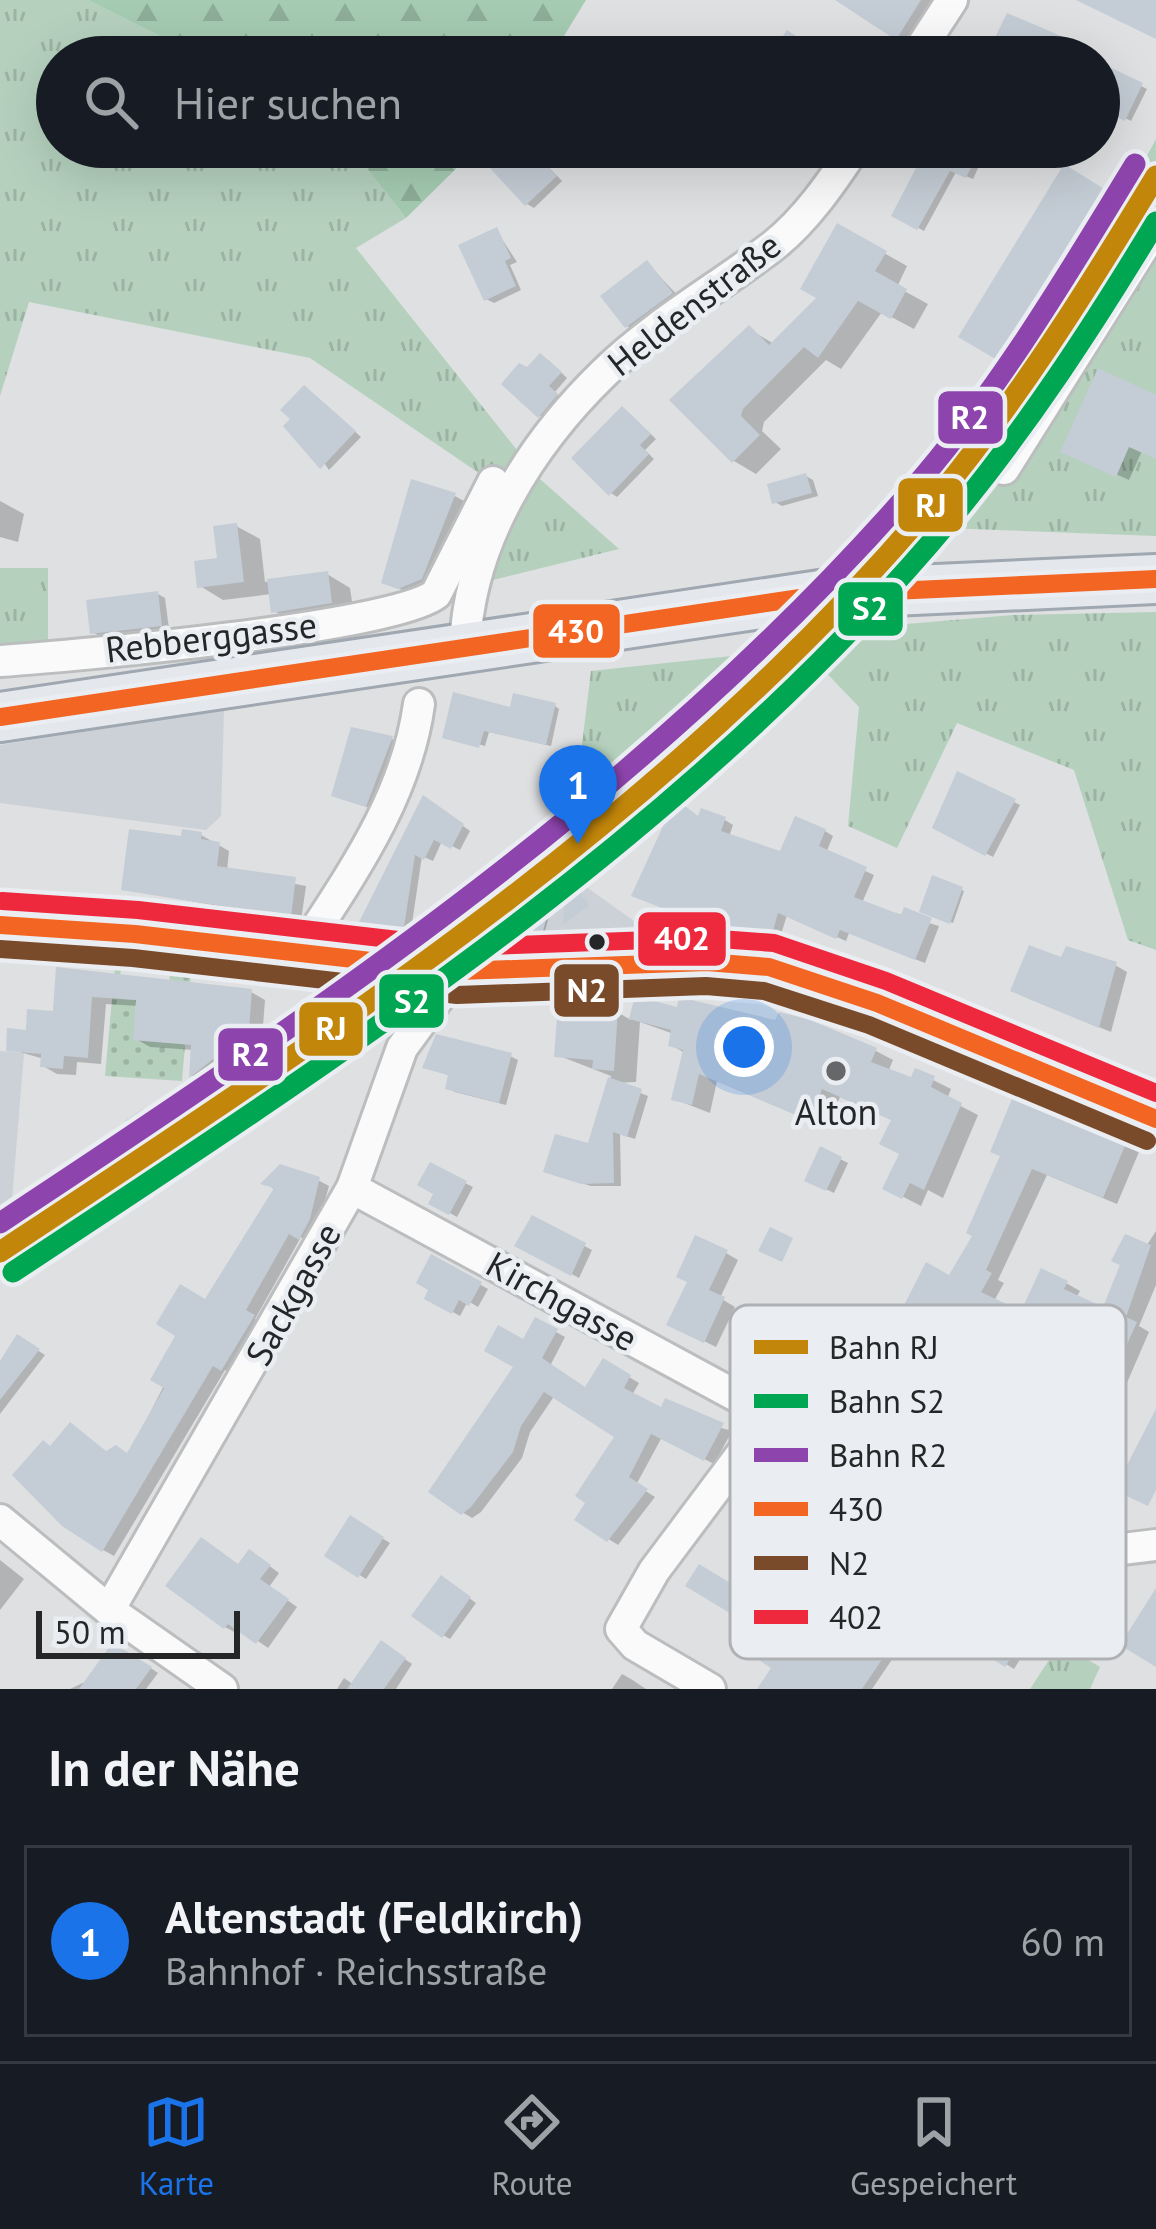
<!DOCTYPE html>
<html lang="de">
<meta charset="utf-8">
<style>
:root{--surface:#171b24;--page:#242831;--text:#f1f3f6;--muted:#9ea1a6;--line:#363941;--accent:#1a73e8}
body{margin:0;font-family:"PT Sans",sans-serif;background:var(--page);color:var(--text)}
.scale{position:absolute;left:36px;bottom:30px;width:204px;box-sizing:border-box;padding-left:12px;border:6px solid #242627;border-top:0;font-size:33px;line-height:42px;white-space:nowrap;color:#242627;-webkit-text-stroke:9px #eaedf1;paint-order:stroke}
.you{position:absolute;left:744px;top:1047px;width:42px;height:42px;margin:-30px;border:9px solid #fff;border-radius:50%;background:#1a73e8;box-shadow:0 0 0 18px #1a73e833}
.badge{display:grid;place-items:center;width:78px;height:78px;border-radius:50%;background:var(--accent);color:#fff;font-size:39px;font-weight:700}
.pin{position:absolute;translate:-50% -99px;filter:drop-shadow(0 3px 6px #0008)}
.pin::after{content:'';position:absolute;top:63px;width:42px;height:36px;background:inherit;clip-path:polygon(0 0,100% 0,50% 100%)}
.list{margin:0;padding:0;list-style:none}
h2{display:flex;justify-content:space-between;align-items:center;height:156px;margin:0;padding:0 48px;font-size:51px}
h2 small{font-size:39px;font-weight:400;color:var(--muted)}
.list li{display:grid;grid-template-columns:78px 1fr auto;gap:36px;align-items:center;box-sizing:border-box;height:192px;margin:0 24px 24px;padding:0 24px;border:3px solid var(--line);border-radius:0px}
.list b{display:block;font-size:45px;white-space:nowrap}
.list p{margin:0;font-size:39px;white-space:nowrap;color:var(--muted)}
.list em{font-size:39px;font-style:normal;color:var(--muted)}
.icon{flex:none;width:66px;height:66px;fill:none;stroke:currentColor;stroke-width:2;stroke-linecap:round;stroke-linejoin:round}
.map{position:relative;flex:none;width:1156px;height:1689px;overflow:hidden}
.search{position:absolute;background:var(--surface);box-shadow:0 12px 48px #0002;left:36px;right:36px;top:36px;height:132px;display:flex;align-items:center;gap:30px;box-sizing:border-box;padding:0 42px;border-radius:66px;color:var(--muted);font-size:45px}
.sheet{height:372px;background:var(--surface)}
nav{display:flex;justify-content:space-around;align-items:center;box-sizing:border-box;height:168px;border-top:3px solid var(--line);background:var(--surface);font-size:33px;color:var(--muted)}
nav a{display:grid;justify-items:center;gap:6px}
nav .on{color:var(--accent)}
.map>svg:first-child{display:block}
.built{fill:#cbd1d7}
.grass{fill:url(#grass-tufts)}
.forest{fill:url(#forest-firs)}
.park{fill:url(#park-dots)}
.shadow{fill:#0003}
.building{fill:#c4ccd5}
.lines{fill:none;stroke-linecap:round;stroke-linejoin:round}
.street-casing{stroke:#bbbdbe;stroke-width:36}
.primary-casing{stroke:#9fa7b0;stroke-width:54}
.street{stroke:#fafafb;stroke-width:30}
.primary{stroke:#e4e8ed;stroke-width:48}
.bus-1-casing{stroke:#eaedf1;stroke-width:27}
.bus-2-casing{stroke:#eaedf1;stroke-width:27}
.bus-3-casing{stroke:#eaedf1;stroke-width:27}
.bus-1{stroke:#f26522;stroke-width:18}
.bus-2{stroke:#7a4b2a;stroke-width:18}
.bus-3{stroke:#ee293d;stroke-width:18}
.rail-1-casing{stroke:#eaedf1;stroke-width:30}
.rail-2-casing{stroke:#eaedf1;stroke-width:30}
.rail-3-casing{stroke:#eaedf1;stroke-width:30}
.rail-1{stroke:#c2860a;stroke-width:21}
.rail-2{stroke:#00a651;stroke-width:21}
.rail-3{stroke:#8e44ad;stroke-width:21}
.bus-dot{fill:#242627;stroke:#eaedf1;stroke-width:4.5}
.poi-dot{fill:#656768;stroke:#eaedf1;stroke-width:4.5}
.labels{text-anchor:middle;stroke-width:9;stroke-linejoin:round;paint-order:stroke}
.street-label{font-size:36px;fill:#242627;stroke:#eaedf1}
.poi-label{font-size:36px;fill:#242627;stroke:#eaedf1}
.key{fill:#eaedf1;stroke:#afb1b4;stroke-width:3}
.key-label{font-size:33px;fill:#242627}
.line-badge{stroke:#eaedf1;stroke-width:4.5}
.badge-label{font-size:33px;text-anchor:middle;font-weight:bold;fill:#fff}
</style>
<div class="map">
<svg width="1156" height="1689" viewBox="0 0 1156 1689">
<defs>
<pattern id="grass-tufts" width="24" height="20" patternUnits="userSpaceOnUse" patternTransform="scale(3)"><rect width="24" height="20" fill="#b5d1be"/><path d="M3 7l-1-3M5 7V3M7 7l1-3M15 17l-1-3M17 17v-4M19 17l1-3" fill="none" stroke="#9cb3a3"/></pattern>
<pattern id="forest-firs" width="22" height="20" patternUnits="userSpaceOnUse" patternTransform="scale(3)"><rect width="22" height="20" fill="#a5cbb2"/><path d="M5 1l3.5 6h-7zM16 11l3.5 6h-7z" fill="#8eae99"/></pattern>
<pattern id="park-dots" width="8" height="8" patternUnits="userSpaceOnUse" patternTransform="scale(3)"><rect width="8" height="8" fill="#b5d1be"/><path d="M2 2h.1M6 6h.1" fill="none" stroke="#9cb3a3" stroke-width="1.8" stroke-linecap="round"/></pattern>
</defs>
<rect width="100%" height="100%" fill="#dee0e2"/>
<g class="built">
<polygon points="817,610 847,629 768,707 610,844 619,856 585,886 645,929 633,964 438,970 369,1026 373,1032 359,1042 355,1036 312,1063 144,1184 69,1230 60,1241 0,1274 0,1051 24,1053 10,1224 196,1107 377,978 466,909"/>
<polygon points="224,710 221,816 206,830 0,803 0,745"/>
</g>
<g class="grass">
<polygon points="0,0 88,0 202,57 57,57 57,147 350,147 406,218 356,248 540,479 619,549 436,594 492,482 310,358 29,302 0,396"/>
<polygon points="1156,139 1156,536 892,526 992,400 1093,256"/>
<polygon points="0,568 48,568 48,641 0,644"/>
<polygon points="1156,612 1156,950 1128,940 1074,770 957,723 897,848 848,826 859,707 815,661 847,629 1013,615"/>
<polygon points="768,652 573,818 591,671"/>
<polygon points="1060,1643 1100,1667 1090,1689 1030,1689"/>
</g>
<g class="forest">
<polygon points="88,0 586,0 551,57 202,57"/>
<polygon points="350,147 478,147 406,218"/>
</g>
<polygon class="park" points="116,955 122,957 118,999 136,1000 134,1040 168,1043 170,960 192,963 182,1081 105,1076"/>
<g class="shadow">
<polygon points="841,0 952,0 920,50"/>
<polygon points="1099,65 1147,89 1131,121 1099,104"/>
<polygon points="516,147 529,147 562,181 534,208 527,204"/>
<polygon points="929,147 981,147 985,153 973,179 956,172 924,231 895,215"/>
<polygon points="1065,168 1110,195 1007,363 962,336"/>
<polygon points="838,227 907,266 897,287 928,304 914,329 882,312 841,369 826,360 764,422 762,431 781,449 756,474 734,461 674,400 749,329 774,344 821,297"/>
<polygon points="496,230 517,262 510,265 521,290 494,303 486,299"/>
<polygon points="647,263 682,300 639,333 627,326"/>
<polygon points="548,360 567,378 555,392 563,400 546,419 539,415 525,369"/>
<polygon points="312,393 361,437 329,470 294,419"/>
<polygon points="1156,398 1156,458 1142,451 1129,480 1071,454"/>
<polygon points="630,414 656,439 645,450 654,459 617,497 611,493"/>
<polygon points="806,476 813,480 818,496 782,506 775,502"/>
<polygon points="455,496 471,505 438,587 416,596 384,582"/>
<polygon points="0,501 24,514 18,542 0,537"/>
<polygon points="236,526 260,539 265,582 327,574 350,588 354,615 297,624 274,611 271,594 223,600 200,586"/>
<polygon points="158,594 165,598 169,629 100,636 92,632"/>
<polygon points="555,706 559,709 551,746 489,732 485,746 447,736 512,710"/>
<polygon points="392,739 398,743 373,809 342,799"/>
<polygon points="959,775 1020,805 993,857 936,827"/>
<polygon points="431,803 470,831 460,850 442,841 433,861 422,856 410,937 367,931 360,927"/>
<polygon points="699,819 725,820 733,825 729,837 781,855 825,831 833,836 826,853 874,875 862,903 939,926 925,963 849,933 846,941 787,915 779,941 715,927 643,899"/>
<polygon points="201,835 229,851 227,871 306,886 301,921 125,889 184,839"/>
<polygon points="934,879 964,891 953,923 922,911"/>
<polygon points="552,904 543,939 521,939 521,926"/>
<polygon points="1115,965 1127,972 1111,1032 1025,997"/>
<polygon points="59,970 251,992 265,1000 262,1039 204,1084 192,1076 194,1050 150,1047 136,1039 139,1006 106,1004 101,1064 77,1062 76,1075 57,1074 43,1066 44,1059 9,1049 55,1014"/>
<polygon points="637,999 876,1051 893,1060 888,1072 913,1081 917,1072 951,1089 947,1099 978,1115 943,1198 928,1190 921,1206 886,1188 902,1154 894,1121 840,1097 828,1128 717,1081 710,1113 674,1099 685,1053 671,1045 674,1034 640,1022 636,1082 615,1083 648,1096 635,1139 620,1134 621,1186 591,1186 554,1175 590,1147 611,1076 557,1055 617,1012 631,1020"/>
<polygon points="510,1056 518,1060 506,1105 455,1092 448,1088 451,1076 426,1067"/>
<polygon points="1125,1144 1139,1152 1117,1204 1047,1175 998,1280 1004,1283 994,1301 1022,1315 1066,1283 1080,1291 1076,1298 1104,1311 1156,1231 1156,1285 1139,1326 1149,1332 1126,1385 1051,1352 1046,1364 1007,1345 977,1402 933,1379 901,1431 856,1407 890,1342 950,1279 976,1235 1004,1156"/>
<polygon points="822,1150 848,1163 834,1193 808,1180"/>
<polygon points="431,1166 473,1187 457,1217 432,1203 437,1193"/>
<polygon points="318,1180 329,1186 323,1207 327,1209 311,1243 301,1237 255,1319 263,1324 233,1375 225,1370 114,1556 103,1550 52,1449 128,1456 206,1303 276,1190 264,1183"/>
<polygon points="533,1219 592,1250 579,1278 518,1245"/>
<polygon points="726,1253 738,1260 720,1298 735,1307 716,1347 682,1330 690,1282"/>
<polygon points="433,1258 488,1289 478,1307 468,1301 460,1316 428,1298"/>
<polygon points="536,1321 565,1337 550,1366 587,1390 604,1362 639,1383 632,1395 662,1411 732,1431 714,1464 662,1437 636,1485 655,1497 618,1545 579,1520 618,1436 555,1395 530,1432 522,1458 481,1512 472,1518 462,1512"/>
<polygon points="18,1338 45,1355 0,1414 0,1367"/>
<polygon points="789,1452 905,1538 876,1582 825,1549 780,1614 855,1660 880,1622 906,1639 872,1689 761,1689 775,1667 767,1632 751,1599 800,1528 809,1488"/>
<polygon points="351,1519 390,1543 366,1579 328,1555"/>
<polygon points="260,1559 279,1573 269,1587 297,1607 268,1648 239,1628 236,1633 225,1627 239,1567"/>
<polygon points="0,1560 24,1579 0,1610"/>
<polygon points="448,1583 476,1603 450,1639 443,1635"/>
<polygon points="1012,1587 1050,1611 1014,1669 966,1639 988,1626"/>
<polygon points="382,1644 412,1664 396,1689 337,1689 344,1678 354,1685"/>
<polygon points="124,1650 158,1673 146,1689 70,1689 89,1680"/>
<polygon points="622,1674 631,1679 646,1689 612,1689"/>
</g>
<g class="building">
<polygon points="835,0 921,0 896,40"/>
<polygon points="1076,0 1156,0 1156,39"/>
<polygon points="1007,13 1054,33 1103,57 1003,57 989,50"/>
<polygon points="787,30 827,57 769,57"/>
<polygon points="1099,62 1143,83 1125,121 1099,108"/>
<polygon points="512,147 529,147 557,176 525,206 490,168"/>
<polygon points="927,147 981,147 966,178 950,171 917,230 891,216"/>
<polygon points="1064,164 1109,192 1004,364 958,337"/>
<polygon points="837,223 887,251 875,271 907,289 891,319 858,301 818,358 804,347 743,409 741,416 760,435 732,463 669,400 749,325 769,345 816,298 800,289"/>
<polygon points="497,227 511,258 505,261 516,286 484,301 458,245"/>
<polygon points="647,260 673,293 625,328 600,296"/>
<polygon points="540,353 562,372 549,386 558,394 538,418 501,384 519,363 527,367"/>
<polygon points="1098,368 1156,395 1156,459 1129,447 1116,477 1060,452"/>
<polygon points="304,385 356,431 320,469 283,426 290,419 280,410"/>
<polygon points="622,406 651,434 640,445 649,454 609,496 571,458"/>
<polygon points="806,473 812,493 772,504 767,484"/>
<polygon points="411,479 456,493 422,579 398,589 381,583"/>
<polygon points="237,523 244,582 197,588 194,561 217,558 213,526"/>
<polygon points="328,571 332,603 271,613 267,579"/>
<polygon points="158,591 162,626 90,634 86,600"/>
<polygon points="453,692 510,707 513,693 556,703 546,745 484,731 479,748 442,738"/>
<polygon points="351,727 393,736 366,807 331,796"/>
<polygon points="957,771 1016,799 985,856 932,828"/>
<polygon points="423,795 464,824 451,849 434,840 424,860 415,855 403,934 356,928"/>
<polygon points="680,802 698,816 701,808 726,817 721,831 780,851 795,816 826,829 819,846 867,867 854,897 901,915 904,907 932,918 915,960 840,930 836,939 778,913 771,938 707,921 706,925 631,896 670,811"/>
<polygon points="129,829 181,836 182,829 202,832 201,839 220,842 217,866 296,877 291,917 121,890"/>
<polygon points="567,874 589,905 563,925"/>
<polygon points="932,875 963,887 950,924 919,912"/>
<polygon points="551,900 541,939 519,940 517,925"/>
<polygon points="1029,945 1061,957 1066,946 1117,962 1099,1028 1010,991"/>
<polygon points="56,967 252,989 249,1031 189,1078 191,1045 133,1040 136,1000 92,997 88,1058 64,1056 63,1069 40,1067 41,1054 6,1051 7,1028 26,1030 27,1009 53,1011"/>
<polygon points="635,996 677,1007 679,997 775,1020 779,1012 808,1019 877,1048 871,1062 911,1077 915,1068 935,1076 931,1087 962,1103 924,1190 910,1183 902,1199 882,1189 899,1154 879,1144 891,1120 822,1089 810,1121 699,1074 692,1105 671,1100 683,1050 668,1046 671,1030 629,1019"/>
<polygon points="558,1005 618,1009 614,1071 592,1069 593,1060 554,1057"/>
<polygon points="436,1034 512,1053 499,1103 445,1089 448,1075 422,1068"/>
<polygon points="608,1077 642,1089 627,1137 613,1132 614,1183 581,1184 543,1172 555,1134 588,1143"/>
<polygon points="1014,1094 1127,1141 1103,1198 1032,1169 986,1270 992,1273 981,1292 1021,1311 1041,1268 1068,1281 1064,1289 1103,1307 1120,1265 1111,1261 1125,1234 1151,1245 1126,1317 1137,1322 1111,1380 1037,1346 1031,1358 992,1340 962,1397 918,1374 886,1426 852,1408 855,1402 848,1398 884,1335 888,1337 926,1262 949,1275 972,1236 966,1233 1000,1156 990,1152"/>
<polygon points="143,1109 154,1126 137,1138 125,1121"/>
<polygon points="820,1146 842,1157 826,1191 804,1181"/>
<polygon points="430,1162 467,1181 449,1215 428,1204 433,1194 417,1185"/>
<polygon points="280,1164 320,1177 310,1219 299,1240 289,1234 246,1310 255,1315 221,1371 213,1366 102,1552 62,1526 12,1475 43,1440 50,1446 70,1422 106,1451 116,1445 127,1453 164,1388 150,1380 175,1336 156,1324 180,1284 205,1299 274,1188 260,1184"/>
<polygon points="532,1215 586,1243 571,1276 514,1246"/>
<polygon points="770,1227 793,1238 782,1262 758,1251"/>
<polygon points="695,1235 728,1250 709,1290 725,1297 704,1343 666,1325 687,1282 676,1277"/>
<polygon points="431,1254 482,1282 469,1306 459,1300 452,1314 424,1299 428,1290 416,1283"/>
<polygon points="535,1317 558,1329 542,1358 585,1387 603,1358 631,1375 624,1388 661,1407 665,1398 724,1423 704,1461 651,1434 629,1477 648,1489 607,1542 574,1520 585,1503 575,1496 614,1437 544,1392 521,1426 513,1452 471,1507 461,1515 428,1492 513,1367 484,1351 498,1325 523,1339"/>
<polygon points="17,1334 40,1349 0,1400 0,1361"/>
<polygon points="1156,1409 1156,1490 1148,1506 1114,1490"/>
<polygon points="780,1444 899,1531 867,1580 817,1547 774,1608 854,1656 879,1618 900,1633 862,1689 757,1689 771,1668 750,1654 763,1633 685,1586 699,1564 750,1595 796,1529 783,1520 805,1489 767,1464"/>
<polygon points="350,1515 384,1537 358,1578 324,1556"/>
<polygon points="201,1537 238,1564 249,1549 271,1565 260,1579 289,1599 256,1644 228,1624 224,1629 165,1586"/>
<polygon points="441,1575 471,1597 442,1638 411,1616"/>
<polygon points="1011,1583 1045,1605 1005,1667 962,1640 977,1616 987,1622"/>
<polygon points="1156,1588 1156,1667 1120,1645"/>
<polygon points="381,1640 406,1658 384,1689 347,1689"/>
<polygon points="112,1643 152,1667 136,1689 79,1689"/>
</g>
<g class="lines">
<defs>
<g id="street">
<polyline points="915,57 952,0"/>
<polyline points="1004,469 1156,227"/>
<path d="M465,645C470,540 530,445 604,373C654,324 718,288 773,246C806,220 832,182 855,147"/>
<path d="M0,661C72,656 392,628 436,594L493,482"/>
<polyline points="0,925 135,934 458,971 707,962 769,967 877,1003 1156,1119"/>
<path d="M299,955C350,876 406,799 419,704"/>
<polyline points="352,1188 1021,1550 1064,1556 1156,1545"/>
<polyline points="0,1520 109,1610 222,1689"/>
<polyline points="109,1610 352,1188 402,1048 458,971"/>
<polyline points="710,1689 635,1645 621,1629 654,1571 770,1416"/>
</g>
<polyline id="primary" points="0,717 827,594 1156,579"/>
</defs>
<use href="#street" class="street-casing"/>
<use href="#primary" class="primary-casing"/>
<use href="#street" class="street"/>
<use href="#primary" class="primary"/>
<defs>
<g id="bus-1">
<polyline points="0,717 827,594 1156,579"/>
<polyline points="0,925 135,934 458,971 707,962 769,967 877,1003 1156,1119"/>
</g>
<polyline id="bus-2" points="0,949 133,958 457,995 706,986 764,991 869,1025 1147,1141"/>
<polyline id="bus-3" points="2,901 138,910 459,947 706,938 774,943 886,981 1156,1093"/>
</defs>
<use href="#bus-1" class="bus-1-casing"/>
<use href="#bus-2" class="bus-2-casing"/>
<use href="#bus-3" class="bus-3-casing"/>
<use href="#bus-1" class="bus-1"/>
<use href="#bus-2" class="bus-2"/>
<use href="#bus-3" class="bus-3"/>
<defs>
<path id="rail-1" d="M0,1252C330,1034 673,811 931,505C1017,402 1087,290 1156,176"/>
<path id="rail-2" d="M13,1272C345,1053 693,828 950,520C1028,426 1093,326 1156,222"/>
<path id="rail-3" d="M0,1223C326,1008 651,788 910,492C998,392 1066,277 1135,164"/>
</defs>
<use href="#rail-1" class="rail-1-casing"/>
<use href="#rail-2" class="rail-2-casing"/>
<use href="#rail-3" class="rail-3-casing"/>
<use href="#rail-1" class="rail-1"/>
<use href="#rail-2" class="rail-2"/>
<use href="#rail-3" class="rail-3"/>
</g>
<circle class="bus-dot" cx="597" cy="942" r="10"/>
<circle class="poi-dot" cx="836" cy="1071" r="12"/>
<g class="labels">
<g class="street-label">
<text transform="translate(694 304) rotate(-38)" y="13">Heldenstraße</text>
<text transform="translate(211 637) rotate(-7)" y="13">Rebberggasse</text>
<text transform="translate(293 1294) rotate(-61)" y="13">Sackgasse</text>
<text transform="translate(562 1301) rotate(29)" y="13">Kirchgasse</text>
</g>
<g class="poi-label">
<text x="836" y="1125">Alton</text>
</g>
</g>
<rect x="730" y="1305" width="396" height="354" rx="18" class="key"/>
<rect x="754" y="1340" width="54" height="14" fill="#c2860a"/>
<rect x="754" y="1394" width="54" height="14" fill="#00a651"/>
<rect x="754" y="1448" width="54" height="14" fill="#8e44ad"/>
<rect x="754" y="1502" width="54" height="14" fill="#f26522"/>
<rect x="754" y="1556" width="54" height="14" fill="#7a4b2a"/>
<rect x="754" y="1610" width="54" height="14" fill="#ee293d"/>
<g class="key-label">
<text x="829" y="1359">Bahn RJ</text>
<text x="829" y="1413">Bahn S2</text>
<text x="829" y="1467">Bahn R2</text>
<text x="829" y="1521">430</text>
<text x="829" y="1575">N2</text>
<text x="829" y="1629">402</text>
</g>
<g class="line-badge">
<rect x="936" y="389" width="69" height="57" rx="12" fill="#8e44ad"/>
<rect x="896" y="476" width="69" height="58" rx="12" fill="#c2860a"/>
<rect x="836" y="580" width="69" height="58" rx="12" fill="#00a651"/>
<rect x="531" y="602" width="91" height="58" rx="12" fill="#f26522"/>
<rect x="636" y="910" width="92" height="58" rx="12" fill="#ee293d"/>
<rect x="552" y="962" width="69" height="57" rx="12" fill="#7a4b2a"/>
<rect x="377" y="972" width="69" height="58" rx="12" fill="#00a651"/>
<rect x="297" y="1000" width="68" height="58" rx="12" fill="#c2860a"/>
<rect x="216" y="1026" width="69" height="57" rx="12" fill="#8e44ad"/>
</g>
<g class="badge-label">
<text x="970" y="429">R2</text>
<text x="931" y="517">RJ</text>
<text x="870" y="620">S2</text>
<text x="576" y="643">430</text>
<text x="682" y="950">402</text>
<text x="587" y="1002">N2</text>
<text x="412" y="1013">S2</text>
<text x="331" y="1040">RJ</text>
<text x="251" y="1066">R2</text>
</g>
</svg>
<div class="scale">50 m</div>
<div class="you"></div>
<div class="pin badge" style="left:578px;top:844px">1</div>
<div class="search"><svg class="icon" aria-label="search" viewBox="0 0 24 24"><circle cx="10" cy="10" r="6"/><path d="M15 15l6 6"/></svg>Hier suchen</div>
</div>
<section class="sheet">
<h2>In der Nähe<small></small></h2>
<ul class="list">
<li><span class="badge">1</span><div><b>Altenstadt (Feldkirch)</b><p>Bahnhof · Reichsstraße</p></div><em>60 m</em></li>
</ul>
</section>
<nav>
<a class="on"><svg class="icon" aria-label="map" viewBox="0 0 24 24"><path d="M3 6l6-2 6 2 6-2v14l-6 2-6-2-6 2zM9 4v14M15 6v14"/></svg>Karte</a>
<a><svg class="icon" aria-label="directions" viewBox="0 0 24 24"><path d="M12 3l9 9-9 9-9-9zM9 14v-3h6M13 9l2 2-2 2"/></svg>Route</a>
<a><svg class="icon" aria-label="saved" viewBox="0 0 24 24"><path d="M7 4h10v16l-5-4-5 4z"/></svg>Gespeichert</a>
</nav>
